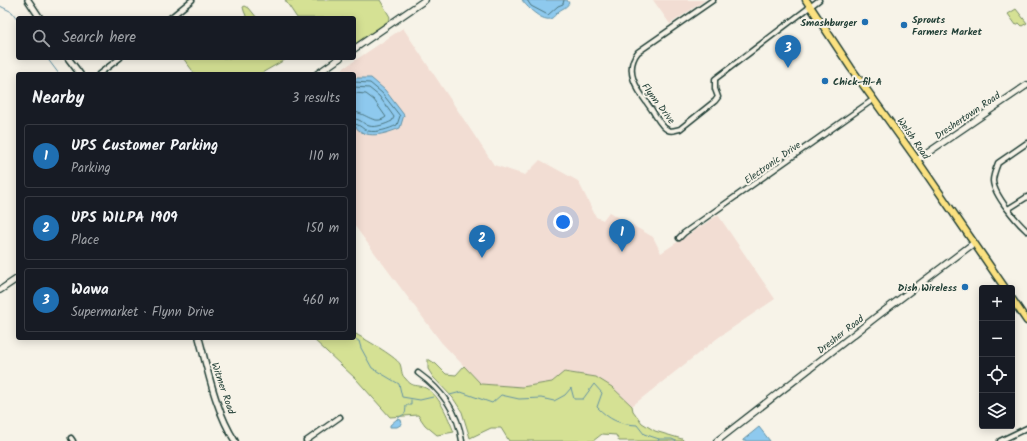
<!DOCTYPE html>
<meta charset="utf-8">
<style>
:root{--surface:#171b24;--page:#242831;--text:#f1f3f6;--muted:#9ea1a6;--line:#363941;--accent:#1f6fb2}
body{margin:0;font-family:Kalam,sans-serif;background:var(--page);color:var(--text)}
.controls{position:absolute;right:12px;bottom:12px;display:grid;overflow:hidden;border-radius:4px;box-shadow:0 2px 10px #0003}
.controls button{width:36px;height:36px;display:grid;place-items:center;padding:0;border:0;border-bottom:1px solid var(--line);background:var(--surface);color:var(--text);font:20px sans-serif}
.you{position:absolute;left:563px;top:222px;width:14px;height:14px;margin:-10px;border:3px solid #fff;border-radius:50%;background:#1a73e8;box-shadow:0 0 0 6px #1a73e833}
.badge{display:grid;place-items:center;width:26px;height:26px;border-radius:50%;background:var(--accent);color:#fff;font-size:13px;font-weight:700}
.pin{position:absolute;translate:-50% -33px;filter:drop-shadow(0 1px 2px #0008)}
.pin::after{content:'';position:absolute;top:21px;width:14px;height:12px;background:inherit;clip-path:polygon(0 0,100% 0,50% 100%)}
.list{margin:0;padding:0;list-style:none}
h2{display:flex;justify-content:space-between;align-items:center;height:52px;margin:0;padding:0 16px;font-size:17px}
h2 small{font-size:13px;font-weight:400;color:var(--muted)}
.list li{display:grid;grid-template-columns:26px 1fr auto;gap:12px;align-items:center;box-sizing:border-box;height:64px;margin:0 8px 8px;padding:0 8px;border:1px solid var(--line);border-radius:4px}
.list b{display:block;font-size:15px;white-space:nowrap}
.list p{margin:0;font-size:13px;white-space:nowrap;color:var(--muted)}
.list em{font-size:13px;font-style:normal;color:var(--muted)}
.icon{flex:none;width:22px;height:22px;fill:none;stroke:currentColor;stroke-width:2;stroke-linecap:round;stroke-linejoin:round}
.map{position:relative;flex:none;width:1027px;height:441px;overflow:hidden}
.search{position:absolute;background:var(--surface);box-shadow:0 2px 10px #0003;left:16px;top:16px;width:340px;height:44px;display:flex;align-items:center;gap:10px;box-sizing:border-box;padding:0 14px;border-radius:4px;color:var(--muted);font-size:15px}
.panel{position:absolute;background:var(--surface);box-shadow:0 2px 10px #0003;left:16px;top:72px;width:340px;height:268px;border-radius:4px}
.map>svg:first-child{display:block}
.built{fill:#f2ddd3}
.green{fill:#d5e194;stroke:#7a8f64}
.water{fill:#8ec9ee;stroke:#6291a4}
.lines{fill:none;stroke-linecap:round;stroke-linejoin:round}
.shore{stroke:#4b757e;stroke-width:1}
.stream{stroke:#6291a4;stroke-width:1}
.minor-casing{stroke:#1f3d34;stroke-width:7}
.tertiary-casing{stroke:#1f3d34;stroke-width:8}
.secondary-casing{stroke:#1f3d34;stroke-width:8}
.primary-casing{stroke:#1f3d34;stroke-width:9}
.minor{stroke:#f7f3e8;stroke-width:4}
.tertiary{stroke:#f7f3e8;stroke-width:5}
.secondary{stroke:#f7f3e8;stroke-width:5.5}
.primary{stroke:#fbe180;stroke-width:6}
.poi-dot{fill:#1f6fb2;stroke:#f7f3e8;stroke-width:1.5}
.labels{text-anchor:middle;stroke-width:4;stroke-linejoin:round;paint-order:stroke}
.poi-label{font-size:10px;font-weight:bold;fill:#1f3d34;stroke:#f7f3e8;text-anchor:start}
.street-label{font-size:10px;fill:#1f3d34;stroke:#f7f3e8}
</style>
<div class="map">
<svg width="1027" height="441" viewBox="0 0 1027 441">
<rect width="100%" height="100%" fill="#f7f3e8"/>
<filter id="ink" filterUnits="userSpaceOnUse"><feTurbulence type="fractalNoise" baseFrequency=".025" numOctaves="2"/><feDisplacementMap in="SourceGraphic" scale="8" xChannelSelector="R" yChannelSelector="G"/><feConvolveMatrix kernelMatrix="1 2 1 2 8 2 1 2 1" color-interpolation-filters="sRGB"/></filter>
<g filter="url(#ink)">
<g class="built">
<polygon points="653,0 705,0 670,24"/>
<polygon points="403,28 494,165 525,175 540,160 578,181 596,217 603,220 609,212 653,237 661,253 718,215 775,299 719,337 632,406 612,387 596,377 564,372 552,382 522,387 481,384 441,342 354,225 354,74 335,74"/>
</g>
<g class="green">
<polygon points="285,0 380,0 390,17 387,23 354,45 354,18 297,18"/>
<polygon points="245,6 249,8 257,18 247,18 244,11 243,7"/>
<polygon points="1016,9 1027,23 1022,26 1019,23 1016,25 1008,14"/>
<polygon points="183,58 288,58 260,74 195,74"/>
<path d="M354,333C363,338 395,356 400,364C402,369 401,375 405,378C413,388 414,384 423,387C439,392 448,418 454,432L437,435L425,425L418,415L390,417L356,379L312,338H354Z"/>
<polygon points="428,359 436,364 446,374 456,375 464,366 481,384 522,387 552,382 564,372 596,377 612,387 632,406 633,411 642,423 655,431 682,439 684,441 619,441 616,435 602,434 593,441 509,441 501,428 491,428 470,438 462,412 453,398 433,377 428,369"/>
</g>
<g class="water">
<path d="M522,0H567L569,3C566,8 563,8 559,11C556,13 554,18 550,19C541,21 526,6 522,0Z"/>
<path d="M354,78H371L385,90L404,115L400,128C385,134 365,141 354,125Z"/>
<polygon points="397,419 401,420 402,424 397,427 390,427 390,425"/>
<polygon points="759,427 770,441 743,441 743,440"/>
</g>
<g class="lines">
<g class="shore">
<polyline points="527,0 531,6 548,15 558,6 563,4 564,0"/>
<path d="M354,82L370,83L382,93L400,116L397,125C389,129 377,133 368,131C363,130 360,124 354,124"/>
<path d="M354,87L369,88L379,96L394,117L392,121C386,124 376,128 369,126C363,124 361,119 354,119"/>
<path d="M354,93L366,94L374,100L386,117C375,126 366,113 354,112"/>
</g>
<g class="stream">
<polyline points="0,6 12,12 18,20"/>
<polyline points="47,58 59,74"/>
<polyline points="353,338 359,341 361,348 372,368 399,384 402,397 420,400 433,397"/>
<path d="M450,395L461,392L492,403L501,395L519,399L541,398L554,401L565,395L571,388L574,399H583L594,384L602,393L597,407C610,420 618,424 637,425L644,434L659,439L658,441"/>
<path d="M397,419C407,411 405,417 406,405H411V400"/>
<polyline points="659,439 672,439 676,441"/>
</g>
<defs>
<g id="minor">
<path d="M713,0L638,52C622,72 640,93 652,110C656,116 661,127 668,130C672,132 675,130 680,129L715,101L718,97L715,89V79L819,0"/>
<polyline points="170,18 192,0"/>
<polyline points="99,74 120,58"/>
<path d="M1027,143L998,163C996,168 993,176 993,181C994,195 1017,222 1027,231"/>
<polyline points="1008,209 1027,197"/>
<polyline points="679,238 684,233 874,99"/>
<path d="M418,373C442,390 458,411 462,441"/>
<polyline points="71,438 73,441"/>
<polyline points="306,441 340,417"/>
<polyline points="1000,441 1027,428"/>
</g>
<g id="tertiary">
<polyline points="28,0 40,18"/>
<polyline points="68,58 80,74"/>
<path d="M199,338C208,371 216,412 235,441"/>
</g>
<g id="secondary">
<polyline points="354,49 425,0"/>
<polyline points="317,74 340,58"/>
<polyline points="917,160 1027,85"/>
<polyline points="0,290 18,278"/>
<polyline points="717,441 876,317 974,243"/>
</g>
<g id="primary">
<polyline points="806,0 851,68 917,160 1005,288"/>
<polyline points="1012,299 1027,321"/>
</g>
</defs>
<use href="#minor" class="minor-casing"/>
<use href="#tertiary" class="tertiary-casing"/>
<use href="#secondary" class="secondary-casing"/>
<use href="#primary" class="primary-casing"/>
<use href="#minor" class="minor"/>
<use href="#tertiary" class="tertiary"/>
<use href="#secondary" class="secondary"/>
<use href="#primary" class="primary"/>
</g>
</g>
<g class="poi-dot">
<circle cx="865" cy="22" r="4"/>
<circle cx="904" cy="25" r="4"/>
<circle cx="825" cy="81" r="4"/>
<circle cx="965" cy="287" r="4"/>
</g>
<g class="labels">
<g class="poi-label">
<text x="912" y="23">Sprouts<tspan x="912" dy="12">Farmers Market</tspan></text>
<text x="857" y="26" text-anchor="end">Smashburger</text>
<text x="833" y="85">Chick-fil-A</text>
<text x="957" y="291" text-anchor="end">Dish Wireless</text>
</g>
<g class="street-label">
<text transform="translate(659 103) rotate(53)" y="4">Flynn Drive</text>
<text transform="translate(967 115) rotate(-34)" y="4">Dreshertown Road</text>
<text transform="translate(914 138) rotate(55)" y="4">Welsh Road</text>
<text transform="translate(772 162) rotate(-35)" y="4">Electronic Drive</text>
<text transform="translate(840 334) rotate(-38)" y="4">Dresher Road</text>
<text transform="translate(224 388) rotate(71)" y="4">Witmer Road</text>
</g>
</g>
</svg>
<div class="controls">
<button>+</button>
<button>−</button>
<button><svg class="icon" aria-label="locate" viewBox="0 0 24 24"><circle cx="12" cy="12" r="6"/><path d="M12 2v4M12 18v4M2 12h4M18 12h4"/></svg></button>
<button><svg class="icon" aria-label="layers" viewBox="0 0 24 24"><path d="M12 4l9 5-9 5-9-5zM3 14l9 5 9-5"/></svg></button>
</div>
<div class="you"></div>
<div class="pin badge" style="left:622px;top:252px">1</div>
<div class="pin badge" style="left:482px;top:258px">2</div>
<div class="pin badge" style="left:788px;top:68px">3</div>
<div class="search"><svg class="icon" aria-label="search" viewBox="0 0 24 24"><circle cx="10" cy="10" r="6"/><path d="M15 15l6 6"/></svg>Search here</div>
<section class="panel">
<h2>Nearby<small>3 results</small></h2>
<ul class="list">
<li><span class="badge">1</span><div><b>UPS Customer Parking</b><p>Parking</p></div><em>110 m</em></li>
<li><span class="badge">2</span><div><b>UPS WILPA 1909</b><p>Place</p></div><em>150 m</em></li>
<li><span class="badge">3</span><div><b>Wawa</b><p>Supermarket · Flynn Drive</p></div><em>460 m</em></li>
</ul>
</section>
</div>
